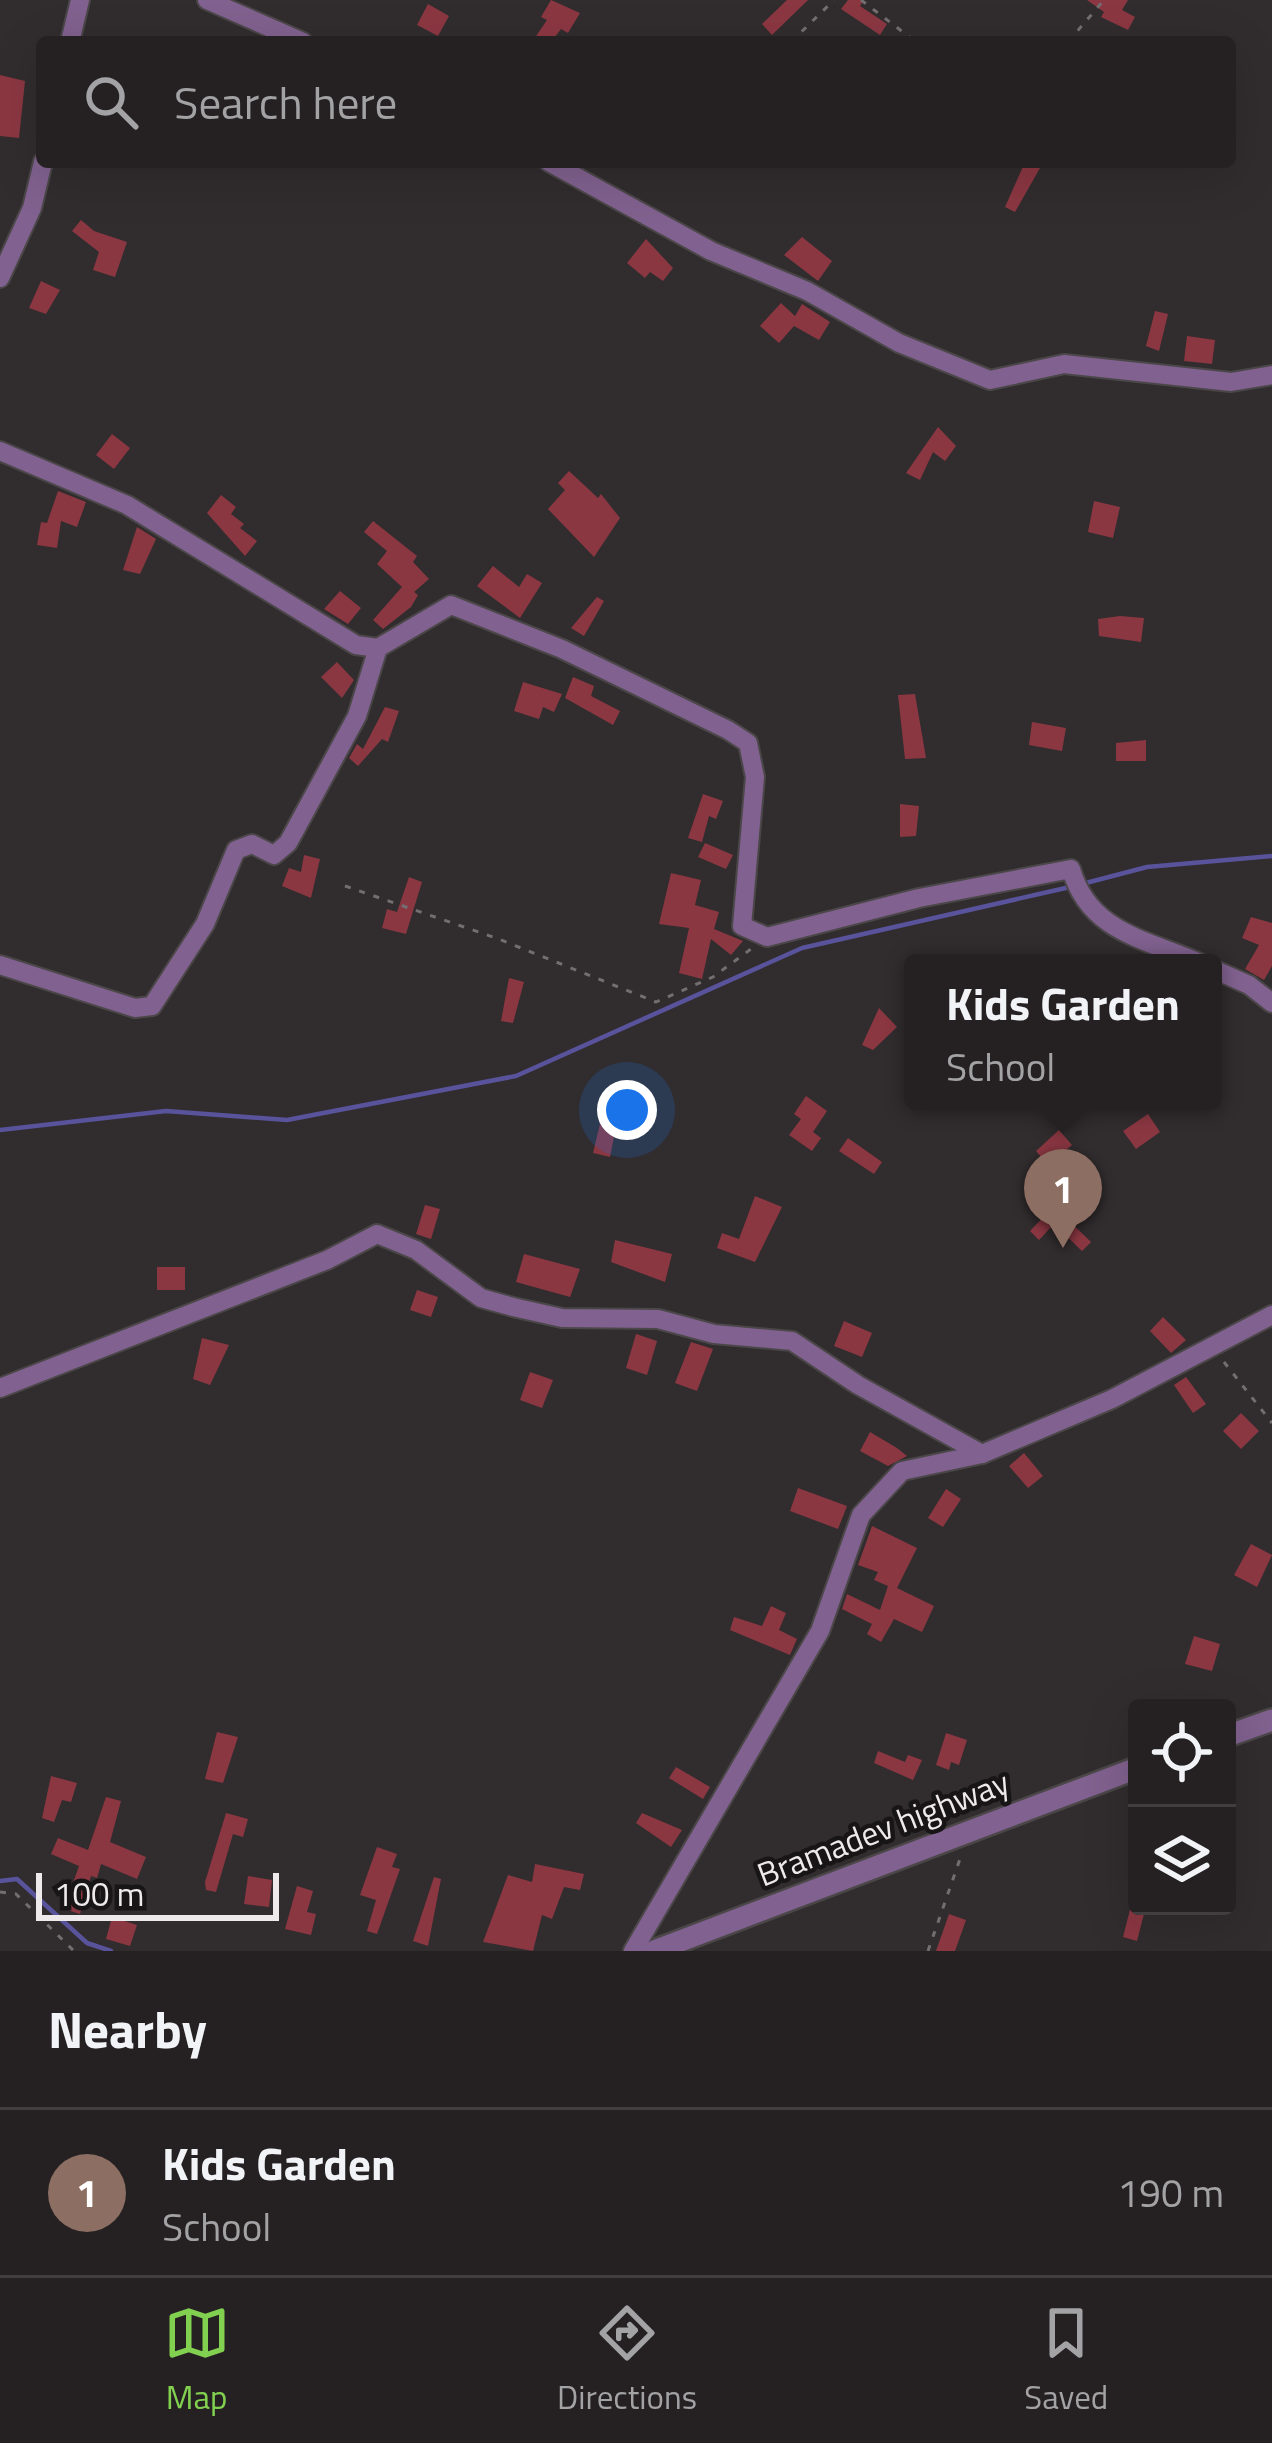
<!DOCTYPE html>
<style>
:root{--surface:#252122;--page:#312e2f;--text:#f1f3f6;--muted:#a3a3a5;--line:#423e40;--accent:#82d050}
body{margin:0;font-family:"Titillium Web",sans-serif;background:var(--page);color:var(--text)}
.controls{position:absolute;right:36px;bottom:36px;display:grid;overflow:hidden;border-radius:12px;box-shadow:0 12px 48px #0002}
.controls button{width:108px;height:108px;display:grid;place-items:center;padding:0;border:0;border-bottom:3px solid var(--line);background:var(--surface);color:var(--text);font:60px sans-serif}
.scale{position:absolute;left:36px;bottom:30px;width:243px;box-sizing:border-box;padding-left:12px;border:6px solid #eeeaec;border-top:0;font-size:33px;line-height:42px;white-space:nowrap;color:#eeeaec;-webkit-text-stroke:9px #171516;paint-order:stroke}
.you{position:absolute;left:627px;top:1110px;width:42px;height:42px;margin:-30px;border:9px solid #fff;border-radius:50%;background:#1a73e8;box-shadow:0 0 0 18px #1a73e833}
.badge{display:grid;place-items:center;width:78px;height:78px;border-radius:50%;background:var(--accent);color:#fff;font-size:39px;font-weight:700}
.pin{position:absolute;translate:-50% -99px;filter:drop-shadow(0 3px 6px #0008)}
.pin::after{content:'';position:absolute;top:63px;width:42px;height:36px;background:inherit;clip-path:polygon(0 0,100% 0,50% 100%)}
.popup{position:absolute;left:904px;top:954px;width:318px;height:156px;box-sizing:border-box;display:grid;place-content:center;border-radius:12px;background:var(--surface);filter:drop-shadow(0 3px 9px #0005);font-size:39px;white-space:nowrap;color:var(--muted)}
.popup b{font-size:45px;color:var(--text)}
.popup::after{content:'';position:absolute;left:50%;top:100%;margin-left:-24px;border:24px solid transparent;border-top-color:var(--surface)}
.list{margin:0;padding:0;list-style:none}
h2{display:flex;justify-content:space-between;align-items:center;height:156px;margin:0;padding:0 48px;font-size:51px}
h2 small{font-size:39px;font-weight:400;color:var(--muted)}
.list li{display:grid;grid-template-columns:78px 1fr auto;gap:36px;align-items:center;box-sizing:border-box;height:168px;padding:0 48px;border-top:3px solid var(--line)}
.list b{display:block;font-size:45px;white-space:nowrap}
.list p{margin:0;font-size:39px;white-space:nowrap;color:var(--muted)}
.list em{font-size:39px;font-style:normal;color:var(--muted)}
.icon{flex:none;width:66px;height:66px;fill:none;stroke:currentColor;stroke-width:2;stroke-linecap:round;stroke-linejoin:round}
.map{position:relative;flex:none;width:1272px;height:1951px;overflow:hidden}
.search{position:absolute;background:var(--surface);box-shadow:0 12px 48px #0002;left:36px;right:36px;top:36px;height:132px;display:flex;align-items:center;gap:30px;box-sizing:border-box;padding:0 42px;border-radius:12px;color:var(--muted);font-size:45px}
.sheet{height:324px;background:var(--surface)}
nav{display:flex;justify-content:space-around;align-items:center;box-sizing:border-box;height:168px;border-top:3px solid var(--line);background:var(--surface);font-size:33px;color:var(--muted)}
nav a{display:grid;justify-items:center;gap:6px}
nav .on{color:var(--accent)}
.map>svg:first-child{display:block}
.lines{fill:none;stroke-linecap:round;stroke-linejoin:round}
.stream{stroke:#59539c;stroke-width:4.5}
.building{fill:#8b3742}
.minor-casing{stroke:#4b4749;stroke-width:22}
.tertiary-casing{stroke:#4b4749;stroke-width:26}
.path{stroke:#736e70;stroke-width:3;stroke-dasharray:6 9;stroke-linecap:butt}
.minor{stroke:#81618f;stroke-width:18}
.tertiary{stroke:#81618f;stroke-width:21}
.labels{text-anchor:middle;stroke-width:9;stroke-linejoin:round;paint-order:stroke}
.street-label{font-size:33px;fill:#eeeaec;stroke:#171516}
</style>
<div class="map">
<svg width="1272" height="1951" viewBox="0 0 1272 1951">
<rect width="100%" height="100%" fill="#312c2e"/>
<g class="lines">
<g class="stream">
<polyline points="1082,884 1147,867 1272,856"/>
<polyline points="0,1130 166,1111 287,1120 516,1076 802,948 1070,887"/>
<polyline points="0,1881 17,1879 87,1943 111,1951"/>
</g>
</g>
<g class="building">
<polygon points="551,0 580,13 568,33 561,29 551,42 532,42 547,20 541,17"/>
<polygon points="787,0 808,0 772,35 762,24"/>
<polygon points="848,0 864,0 860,6 887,24 880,35 841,9"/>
<polygon points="1087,0 1128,0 1122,10 1135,17 1128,30 1101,17 1104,12"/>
<polygon points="428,4 449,16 438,36 417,25"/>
<polygon points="0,75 25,81 19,138 0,136"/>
<polygon points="1025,162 1040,168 1015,212 1005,207"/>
<polygon points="81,220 94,231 127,242 115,277 93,270 99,252 72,231"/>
<polygon points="802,237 832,261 818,281 784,255"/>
<polygon points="646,239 673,268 663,281 650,272 645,278 627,263"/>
<polygon points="41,281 60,290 46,314 29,308"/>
<polygon points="781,303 795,316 802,304 830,322 819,340 794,326 779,343 760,326"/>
<polygon points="1155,311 1168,314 1159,351 1146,346"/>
<polygon points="1187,336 1215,340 1212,364 1184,361"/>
<polygon points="938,427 956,446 945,461 933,452 920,480 906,473"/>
<polygon points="112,434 130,448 114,469 96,455"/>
<polygon points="569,471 598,498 601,494 620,518 594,557 548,509 565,490 558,483"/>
<polygon points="58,491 86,502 77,527 61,521 57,548 37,545 41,522 47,523"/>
<polygon points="221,495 236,507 231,514 244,524 240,528 257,541 245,556 207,513"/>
<polygon points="1094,501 1120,507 1113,538 1088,532"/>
<polygon points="373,521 417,556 413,562 429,579 414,592 418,595 411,607 383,629 373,620 402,587 377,564 387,551 364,532"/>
<polygon points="137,527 156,539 140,574 123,570"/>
<polygon points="493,566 519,587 527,574 542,583 520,618 477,586"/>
<polygon points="340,591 361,608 348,624 324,609"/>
<polygon points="597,597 604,601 584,636 571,628"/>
<polygon points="1120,616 1144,618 1141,642 1099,636 1098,619"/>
<polygon points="337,662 354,680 342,698 321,677"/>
<polygon points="573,677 594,686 591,696 620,711 613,725 565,698"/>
<polygon points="523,682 562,694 554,712 543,707 539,719 514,711"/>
<polygon points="915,694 926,758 905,759 898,695"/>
<polygon points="385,707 399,711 388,742 382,739 358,766 349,758 357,744 363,749"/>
<polygon points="1032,722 1066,728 1062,751 1029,745"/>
<polygon points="1146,740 1146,761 1116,761 1116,743"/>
<polygon points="703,794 723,801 716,819 709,816 702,842 688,838"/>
<polygon points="900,804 919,806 916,836 900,837"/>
<polygon points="705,843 733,855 726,869 698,857"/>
<polygon points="304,855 320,859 311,898 282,886 289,868 301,872"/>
<polygon points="671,873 701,880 695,905 719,912 714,929 743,941 731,955 711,939 702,979 679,973 689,928 659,924"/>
<polygon points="409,877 422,882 406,934 382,928 387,909 397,912"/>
<polygon points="1251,917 1272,923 1272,966 1264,980 1245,969 1259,945 1242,938"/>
<polygon points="509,978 524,982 513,1023 501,1021"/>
<polygon points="879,1008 897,1027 873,1050 862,1045"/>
<polygon points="806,1096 827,1111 813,1132 821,1138 812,1151 789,1135 801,1119 794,1114"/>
<polygon points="604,1107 633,1115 627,1136 615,1132 610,1157 593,1153"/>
<polygon points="1148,1114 1160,1132 1136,1149 1123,1131"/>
<polygon points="1059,1130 1072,1145 1048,1165 1036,1151"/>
<polygon points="848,1138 882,1162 874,1174 839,1151"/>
<polygon points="755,1196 782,1207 755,1262 717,1248 722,1233 739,1239"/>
<polygon points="425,1205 440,1209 431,1239 416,1234"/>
<polygon points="1054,1206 1091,1242 1082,1251 1054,1224 1039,1240 1030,1231"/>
<polygon points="615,1240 672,1254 665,1282 611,1262"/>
<polygon points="524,1254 580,1269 570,1297 516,1282"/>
<rect x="157" y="1267" width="28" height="23"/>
<polygon points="417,1290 438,1297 431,1317 410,1310"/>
<polygon points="1163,1317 1186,1340 1171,1353 1150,1331"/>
<polygon points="844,1321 872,1333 862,1357 834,1346"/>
<polygon points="636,1334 657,1341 647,1375 626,1368"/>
<polygon points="202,1338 229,1345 210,1385 193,1379"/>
<polygon points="691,1342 713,1349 697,1391 675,1383"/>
<polygon points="530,1372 553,1380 542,1408 520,1400"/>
<polygon points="1186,1377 1206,1404 1193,1413 1174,1385"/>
<polygon points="1241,1413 1259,1431 1241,1449 1223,1431"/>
<polygon points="870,1432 897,1448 907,1456 888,1466 860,1451"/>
<polygon points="1024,1453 1043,1476 1028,1488 1009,1466"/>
<polygon points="798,1488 847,1506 838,1529 790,1511"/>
<polygon points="946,1489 961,1499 943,1527 928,1518"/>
<polygon points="872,1526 917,1548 897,1588 934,1606 922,1632 894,1619 881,1642 867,1634 872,1624 842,1609 847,1594 880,1610 888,1586 874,1580 878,1572 858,1565"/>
<polygon points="1251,1544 1272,1555 1257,1587 1234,1575"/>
<polygon points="771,1606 786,1613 779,1630 797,1639 790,1655 730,1630 734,1617 762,1626"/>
<polygon points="1194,1636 1220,1644 1212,1671 1185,1664"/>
<polygon points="217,1732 238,1737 223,1783 205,1779"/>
<polygon points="946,1733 967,1740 959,1765 951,1762 949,1770 936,1765"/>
<polygon points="878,1751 905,1762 908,1755 922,1760 913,1780 874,1763"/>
<polygon points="676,1767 710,1787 703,1799 669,1778"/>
<polygon points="51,1776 77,1783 71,1802 62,1800 54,1822 42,1818"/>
<polygon points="106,1797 121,1801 110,1842 146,1857 137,1879 101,1864 97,1878 91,1876 80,1914 64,1909 79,1866 51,1854 58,1838 88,1850"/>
<polygon points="226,1813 248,1819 243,1837 233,1834 216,1892 206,1890 205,1882"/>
<polygon points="642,1813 682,1830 671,1847 636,1823"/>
<polygon points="377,1847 397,1854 392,1867 400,1869 377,1934 367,1931 376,1900 360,1895"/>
<polygon points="535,1864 584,1874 580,1890 564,1887 552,1919 542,1915 533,1951 483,1942 508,1875 532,1882"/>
<polygon points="248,1876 272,1880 269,1907 244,1904"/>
<polygon points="434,1877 441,1879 428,1946 413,1941"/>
<polygon points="297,1886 313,1891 307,1912 316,1914 311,1935 285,1929"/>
<polygon points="1131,1906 1146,1906 1137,1941 1123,1937"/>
<polygon points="949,1914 966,1920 955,1951 936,1951"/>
<polygon points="112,1917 137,1925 130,1946 106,1939"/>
</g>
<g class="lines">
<defs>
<g id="minor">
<polyline points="207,0 303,42"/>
<polyline points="70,42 80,0"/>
<polyline points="549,162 711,251 807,291 899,343 990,380 1064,364 1231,382 1272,375"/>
<polyline points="0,278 32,208 43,162"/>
<path d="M0,451L127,505L356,645L378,648L451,605L562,649L728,730L748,743L755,777L742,926L767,937L919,898L1071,869C1089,932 1145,939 1200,963"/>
<polyline points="0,965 135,1008 152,1006 205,924 236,850 252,844 274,855 288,843 357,716 378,648"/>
<polyline points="1213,969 1249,985 1272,1003"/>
<polyline points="0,1388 327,1260 377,1234 416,1250 481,1298 513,1307 562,1318 658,1319 714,1334 792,1341 858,1385 982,1454"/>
<polyline points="633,1951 820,1631 861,1515 902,1471 982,1454 1112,1399 1272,1315"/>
</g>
<g id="tertiary">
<polyline points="1227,1736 1272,1720"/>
<polyline points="654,1951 1137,1768"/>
</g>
</defs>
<use href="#minor" class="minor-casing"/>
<use href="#tertiary" class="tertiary-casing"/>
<g class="path">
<polyline points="861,0 916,42"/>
<polyline points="791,42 834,0"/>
<polyline points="1068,42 1104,0"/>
<polyline points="345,886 496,938 656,1002 713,977 751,949"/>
<polyline points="1224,1362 1272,1423"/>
<polyline points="0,1892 16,1894 74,1951"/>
<polyline points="928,1951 961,1856"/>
</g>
<use href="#minor" class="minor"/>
<use href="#tertiary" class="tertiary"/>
</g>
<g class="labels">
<g class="street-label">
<text transform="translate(883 1828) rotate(-21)" y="12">Bramadev highway</text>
</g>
</g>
</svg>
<div class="controls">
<button><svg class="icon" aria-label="locate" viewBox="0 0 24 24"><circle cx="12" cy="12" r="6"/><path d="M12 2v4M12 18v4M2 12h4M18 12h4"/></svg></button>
<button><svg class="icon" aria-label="layers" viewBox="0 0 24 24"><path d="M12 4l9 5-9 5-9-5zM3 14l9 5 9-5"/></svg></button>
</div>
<div class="scale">100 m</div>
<div class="you"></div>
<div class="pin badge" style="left:1063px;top:1248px;background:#8d6e63">1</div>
<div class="popup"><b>Kids Garden</b>School</div>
<div class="search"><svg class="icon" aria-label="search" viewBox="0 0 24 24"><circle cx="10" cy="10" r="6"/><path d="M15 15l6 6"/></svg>Search here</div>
</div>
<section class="sheet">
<h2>Nearby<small></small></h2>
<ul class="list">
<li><span class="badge" style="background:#8d6e63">1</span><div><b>Kids Garden</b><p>School</p></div><em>190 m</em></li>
</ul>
</section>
<nav>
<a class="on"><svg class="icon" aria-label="map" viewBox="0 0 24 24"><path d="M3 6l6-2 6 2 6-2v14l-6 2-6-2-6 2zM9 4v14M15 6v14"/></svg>Map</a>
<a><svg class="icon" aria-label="directions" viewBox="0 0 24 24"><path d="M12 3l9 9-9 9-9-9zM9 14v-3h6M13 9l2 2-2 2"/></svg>Directions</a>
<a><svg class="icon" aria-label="saved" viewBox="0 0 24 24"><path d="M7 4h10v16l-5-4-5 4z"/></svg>Saved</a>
</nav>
